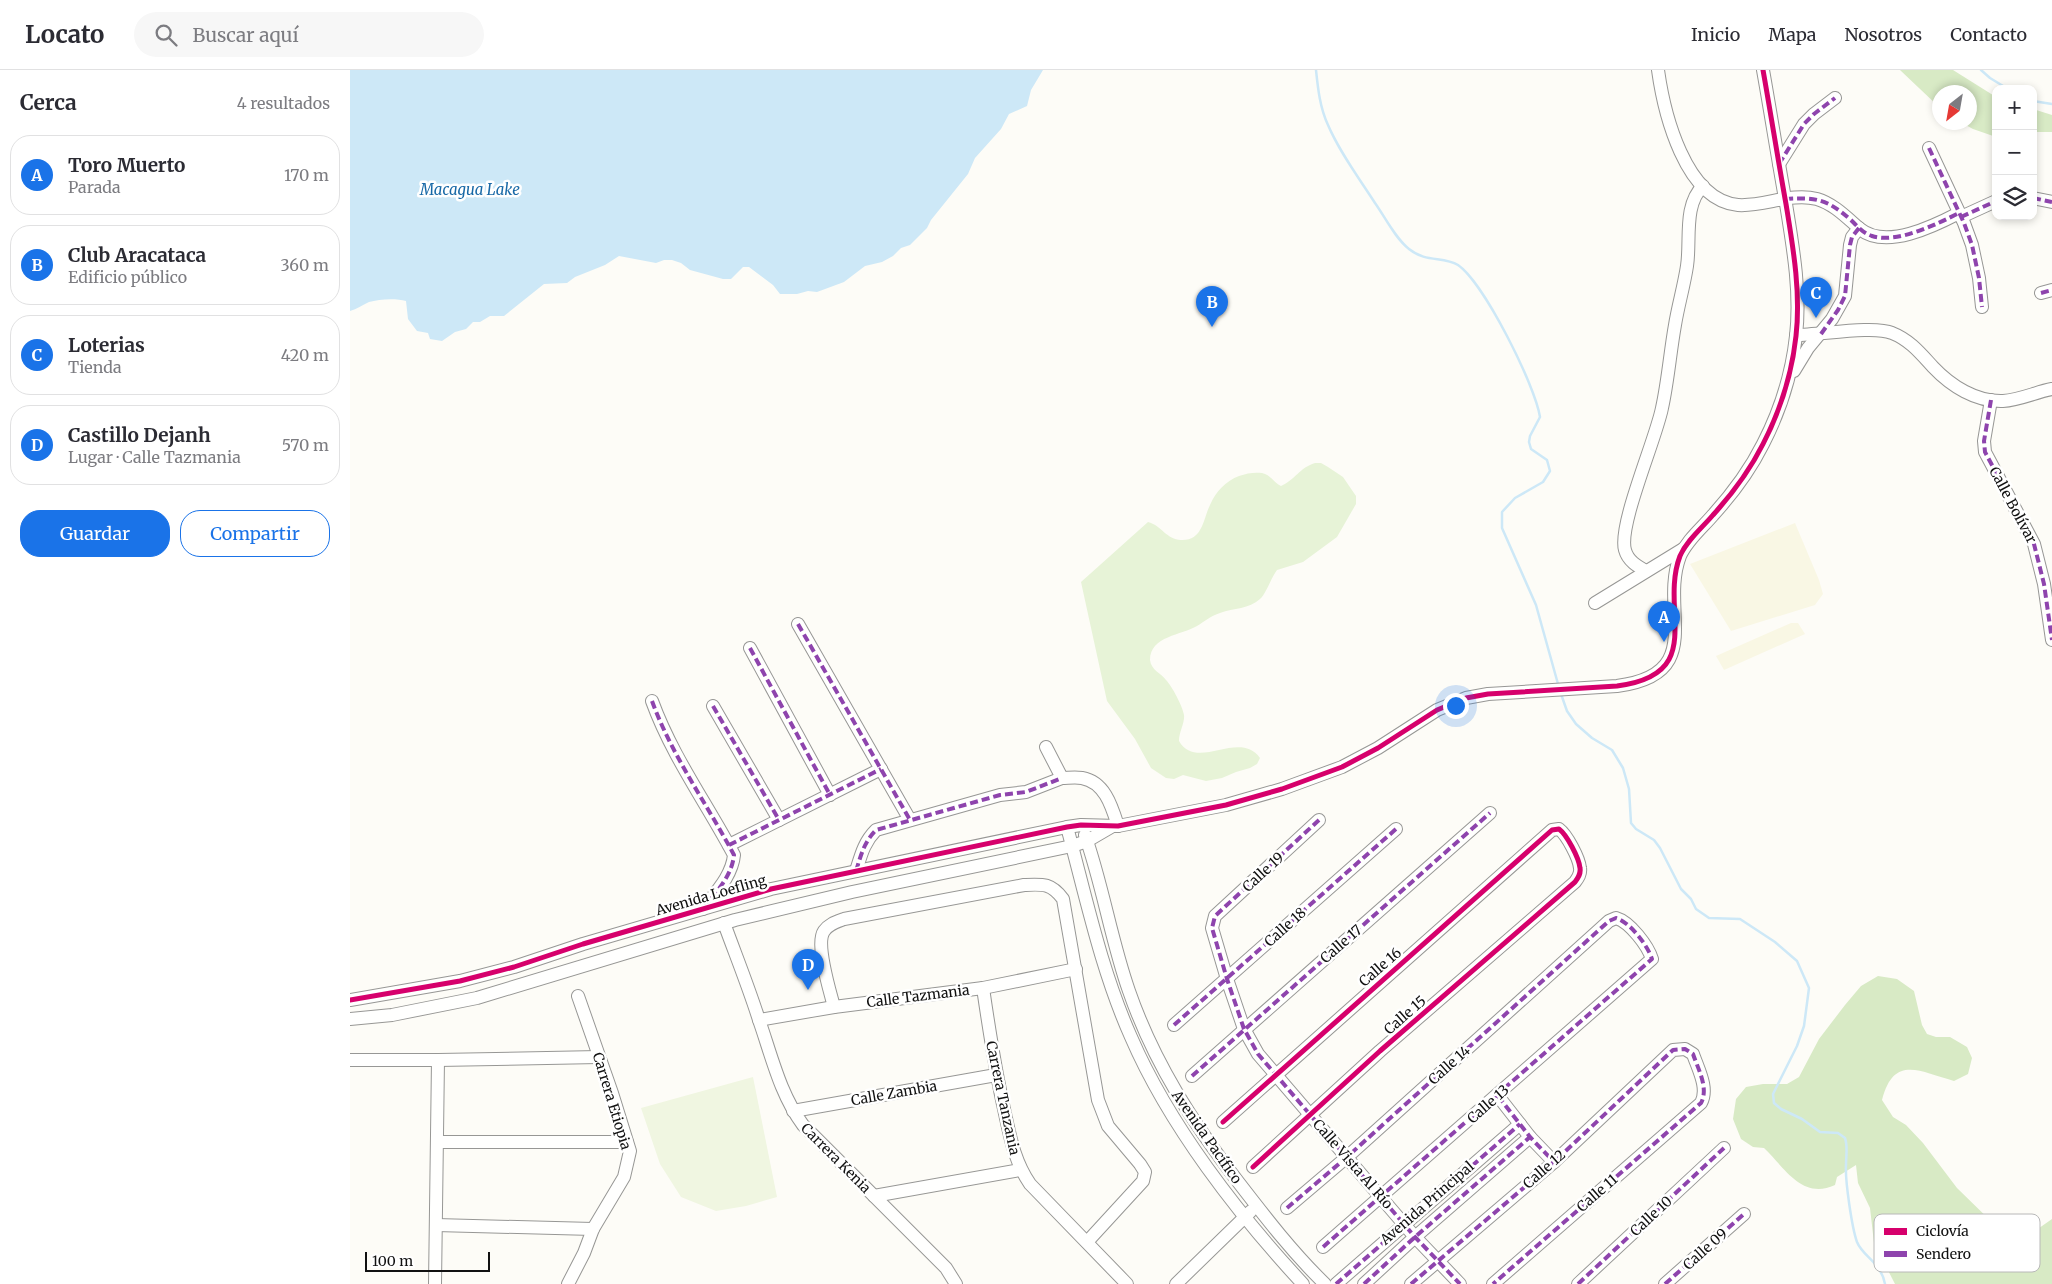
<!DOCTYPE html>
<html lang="es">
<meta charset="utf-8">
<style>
:root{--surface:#fff;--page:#f7f7f7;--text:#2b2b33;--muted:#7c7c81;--line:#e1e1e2;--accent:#1a73e8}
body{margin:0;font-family:Merriweather,serif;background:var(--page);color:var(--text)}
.controls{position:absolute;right:15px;top:15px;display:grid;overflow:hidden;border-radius:10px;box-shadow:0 2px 8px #0003}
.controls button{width:45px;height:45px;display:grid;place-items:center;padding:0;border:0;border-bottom:1px solid var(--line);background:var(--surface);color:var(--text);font:25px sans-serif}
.compass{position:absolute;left:1582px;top:15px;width:45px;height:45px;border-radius:50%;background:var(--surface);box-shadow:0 2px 8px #0003;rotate:211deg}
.scale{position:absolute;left:15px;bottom:12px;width:125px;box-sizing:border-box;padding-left:5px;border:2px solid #111;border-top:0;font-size:14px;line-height:18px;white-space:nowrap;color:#111;-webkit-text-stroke:4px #fff;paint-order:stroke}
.you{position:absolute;left:1105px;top:635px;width:18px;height:18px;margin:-12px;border:4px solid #fff;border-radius:50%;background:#1a73e8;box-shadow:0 0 0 8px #1a73e833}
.badge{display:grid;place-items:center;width:32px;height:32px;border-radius:50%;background:var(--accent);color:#fff;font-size:16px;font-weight:700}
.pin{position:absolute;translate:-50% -41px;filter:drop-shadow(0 1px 2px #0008)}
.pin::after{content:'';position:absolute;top:26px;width:18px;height:15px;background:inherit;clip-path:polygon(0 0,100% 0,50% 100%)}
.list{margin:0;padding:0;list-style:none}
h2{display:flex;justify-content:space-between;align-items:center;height:65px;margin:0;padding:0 20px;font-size:21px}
h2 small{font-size:16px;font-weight:400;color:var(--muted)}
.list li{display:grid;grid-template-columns:32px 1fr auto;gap:15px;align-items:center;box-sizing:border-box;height:80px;margin:0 10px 10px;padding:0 10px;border:1px solid var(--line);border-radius:20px}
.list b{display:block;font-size:19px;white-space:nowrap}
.list p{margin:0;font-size:16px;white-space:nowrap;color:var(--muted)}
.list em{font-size:16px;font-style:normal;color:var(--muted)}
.actions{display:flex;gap:10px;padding:15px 20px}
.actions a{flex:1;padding:11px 0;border:1px solid var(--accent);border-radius:20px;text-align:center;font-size:18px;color:var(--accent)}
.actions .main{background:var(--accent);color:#fff}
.icon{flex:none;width:28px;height:28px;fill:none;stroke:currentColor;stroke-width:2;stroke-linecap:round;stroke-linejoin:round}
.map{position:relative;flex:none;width:1702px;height:1214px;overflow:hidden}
header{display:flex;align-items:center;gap:30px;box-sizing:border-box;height:70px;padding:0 25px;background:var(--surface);border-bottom:1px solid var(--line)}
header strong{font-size:24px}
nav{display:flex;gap:28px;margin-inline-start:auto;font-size:18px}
.search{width:350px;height:45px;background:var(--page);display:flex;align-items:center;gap:12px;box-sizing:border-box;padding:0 18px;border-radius:28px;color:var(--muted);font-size:19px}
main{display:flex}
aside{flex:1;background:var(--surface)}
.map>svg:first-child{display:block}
.farmland{fill:#f9f7e4}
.green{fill:#e7f3d7}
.forest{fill:#d8eac5}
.pitch{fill:#f0f6e1}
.water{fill:#cde8f7}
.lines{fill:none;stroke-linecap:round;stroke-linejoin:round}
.stream{stroke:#cde8f7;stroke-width:2.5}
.minor-casing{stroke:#979795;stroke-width:14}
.minor{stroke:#fffffe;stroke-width:12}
.quiet{stroke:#8e44ad;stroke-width:4;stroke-dasharray:8 4;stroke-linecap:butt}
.cycleway-casing{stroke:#fff;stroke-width:8}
.cycleway{stroke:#d6006c;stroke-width:5}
.labels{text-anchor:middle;stroke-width:5;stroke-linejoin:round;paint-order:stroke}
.street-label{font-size:14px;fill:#111;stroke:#fff}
.water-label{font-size:15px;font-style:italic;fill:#1768a6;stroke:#fff}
.key{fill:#fff;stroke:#b8b8b8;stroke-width:1}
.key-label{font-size:14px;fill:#111}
</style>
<header>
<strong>Locato</strong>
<div class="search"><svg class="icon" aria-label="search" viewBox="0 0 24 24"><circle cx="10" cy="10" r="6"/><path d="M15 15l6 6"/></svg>Buscar aquí</div>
<nav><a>Inicio</a><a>Mapa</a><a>Nosotros</a><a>Contacto</a></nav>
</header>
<main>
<aside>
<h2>Cerca<small>4 resultados</small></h2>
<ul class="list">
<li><span class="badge">A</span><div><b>Toro Muerto</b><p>Parada</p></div><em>170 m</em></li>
<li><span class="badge">B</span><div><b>Club Aracataca</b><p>Edificio público</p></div><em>360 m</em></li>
<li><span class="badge">C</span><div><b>Loterias</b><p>Tienda</p></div><em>420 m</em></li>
<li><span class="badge">D</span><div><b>Castillo Dejanh</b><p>Lugar · Calle Tazmania</p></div><em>570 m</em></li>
</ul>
<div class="actions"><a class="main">Guardar</a><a>Compartir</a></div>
</aside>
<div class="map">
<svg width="1702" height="1214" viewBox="0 0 1702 1214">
<rect width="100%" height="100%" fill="#fdfcf7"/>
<g class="farmland">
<polygon points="1445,453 1469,510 1473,524 1465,535 1381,561 1340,494"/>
<polygon points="1441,553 1448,553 1455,564 1374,600 1366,586"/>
</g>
<path class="green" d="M965,393H971L978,397L993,407L1006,426V434L987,467L953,492L927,500C921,508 916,524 910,529C899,539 884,538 870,543C861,546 855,551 847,556C832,565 800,566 800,590C801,600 811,603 816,610C822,616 833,637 834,645C835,653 829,662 829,671C847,702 889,659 910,688L907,694L900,698L886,702L872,708L856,711L833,705L824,709L816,708L801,698L785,669L757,631L731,512L798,452C811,455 817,470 831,470C853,471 853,449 860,435C866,421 876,411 889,406C897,403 905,402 912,403C921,405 924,413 931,416C945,410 949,398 965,393Z"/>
<g class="forest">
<polygon points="1550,0 1603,0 1646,27 1646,67 1623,59 1612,53 1620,52 1620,22 1590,22 1589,37"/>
<polygon points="1683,39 1702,45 1702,62 1683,62"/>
<path d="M1528,906L1547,909L1564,921L1572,955L1577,964L1586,967H1600L1617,977L1622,988L1618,1004L1604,1011C1570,1002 1544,984 1532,1030L1543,1047L1556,1055L1573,1073L1607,1118L1649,1159L1661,1166L1682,1163L1702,1149V1214H1545L1524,1173L1520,1138L1508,1113L1506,1095L1487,1107L1485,1115C1452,1130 1435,1098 1414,1078L1403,1077L1391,1069L1383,1049L1386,1029L1396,1017L1413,1014H1437L1449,1007L1469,969L1495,935L1511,916Z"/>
</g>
<polygon class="pitch" points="403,1007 427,1127 396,1136 366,1141 331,1127 310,1094 291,1038"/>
<path class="water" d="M0,0H693L681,20L677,36L659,44L651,59L625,88L618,104L581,150L577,158L560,175L551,178L543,186L532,192L515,196L494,212L467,222L458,221L447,224H430L423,215L399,197H393L381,209H373L340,200L331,193L322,190H314L306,193L269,186L255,195L225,207L217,213L194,214L154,246H140L130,252H123L116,259L105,262L92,271L80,269L78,263L67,261L58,249L56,231C46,228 29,229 19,232C12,235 7,239 0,241Z"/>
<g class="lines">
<g class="stream">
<path d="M966,0C968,19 970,38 978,55C990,83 1009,108 1025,133C1035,147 1045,168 1059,179C1076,193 1093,186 1108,195C1134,213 1185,315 1190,347L1180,366L1179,372L1181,379L1197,390L1200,401L1193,412L1165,428L1152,442V458L1186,535L1208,614"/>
<polyline points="1631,0 1640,8 1658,19"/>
<polyline points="1683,31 1702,34"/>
<path d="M1211,624L1217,641L1226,654L1242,668L1262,680L1273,698L1279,719L1281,753L1286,759L1304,770L1310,778L1331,819L1341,829L1346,839L1359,848L1390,849L1425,872L1447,891L1459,918L1454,956L1447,976L1423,1024L1424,1033L1431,1039L1452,1049L1470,1062L1488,1063L1495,1068C1498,1077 1496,1085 1496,1095C1495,1111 1502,1158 1507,1172C1513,1187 1531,1192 1535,1214"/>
</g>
<defs>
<g id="minor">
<path d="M1308,0C1314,43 1335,130 1388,135C1414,137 1441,122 1467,129C1484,134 1497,148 1510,159C1536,180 1584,156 1609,143"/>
<polyline points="1579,78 1614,153 1622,175 1629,208 1632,237"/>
<polyline points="1429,94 1454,54 1464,44 1485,28"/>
<polyline points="1683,128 1702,132"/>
<polyline points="1611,147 1646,131"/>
<polyline points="1691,223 1702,220"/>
<path d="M1446,265C1470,265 1524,255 1542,263C1560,270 1571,284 1583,297C1601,316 1626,332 1653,331C1670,330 1686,322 1702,319"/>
<polyline points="1444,301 1458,278 1482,249 1495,226 1500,175 1502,167 1509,158"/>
<polyline points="1641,330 1634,371 1635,382 1684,474 1694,514 1702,570"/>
<path d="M1296,501C1287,496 1278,491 1275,480C1268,455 1306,369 1312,338C1318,311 1320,283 1325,255C1328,236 1334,216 1337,196C1341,171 1333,135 1353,116"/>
<polyline points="1245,533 1333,479"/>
<polyline points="448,554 560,750"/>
<polyline points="400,578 480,725"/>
<path d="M302,631C322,686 357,734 384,785C382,806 365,823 353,839"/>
<polyline points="363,636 429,750"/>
<path d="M696,677L712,708C718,708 725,707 732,708C755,712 762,737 768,756"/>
<polyline points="969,750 865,846 862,858 877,909 894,959 908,984 1065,1167 1110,1214"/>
<path d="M717,757C736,827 751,900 781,967C819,1055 888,1144 953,1214"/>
<path d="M735,765C753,816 761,870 779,921C804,993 843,1053 889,1113C916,1148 943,1183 975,1214"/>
<polyline points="379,775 531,699"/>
<path d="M506,801C511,785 514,772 526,760L650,725L676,722L712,708"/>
<path d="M374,853C386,886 399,918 409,950C422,987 430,1024 453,1055L596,1198L606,1214"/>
<path d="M633,918C639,959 645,999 654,1039C660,1066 664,1091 680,1114L777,1214"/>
<path d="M0,930L110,911L164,897L233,874L421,819L717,757L731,755L768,756L876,735L932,719L992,697L1028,678L1087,640L1116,628L1138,624L1267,616C1358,604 1309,541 1330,486C1337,470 1352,458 1363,445C1383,423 1400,400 1413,374C1430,341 1442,303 1446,266C1451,222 1443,177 1436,134C1428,90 1421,45 1413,0"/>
<path d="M484,937C480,921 465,874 474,861C479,854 486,852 494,849L674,815C693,814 701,813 713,829L748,1030L758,1056L790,1094L795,1102L793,1111L737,1172"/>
<polyline points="0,949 42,945 127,928 385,850 502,822 722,776 737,771 761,757"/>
<polyline points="409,950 484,937 633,918 726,899"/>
<polyline points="824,955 1046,759"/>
<polyline points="0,990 88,990 249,987"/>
<polyline points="842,1006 1140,743"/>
<polyline points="1148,1026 1180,1067 1204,1092"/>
<polyline points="443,1041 646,1005"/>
<path d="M873,1052L1202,760L1209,759C1217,765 1229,788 1230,798C1231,804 1228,808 1225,812L1030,981L903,1097"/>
<polyline points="87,1072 277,1072"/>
<polyline points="524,1126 670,1100"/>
<path d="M937,1138L997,1087L1259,851L1266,848C1280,852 1298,876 1302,889L973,1177"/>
<polyline points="86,1155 243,1159"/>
<polyline points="85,1214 88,990"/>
<polyline points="218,1214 234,1183 243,1159 274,1107 280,1081 262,1023 228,926"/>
<polyline points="826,1214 901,1141"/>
<polyline points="986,1214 1170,1054"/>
<polyline points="1014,1214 1065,1167 1180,1067"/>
<path d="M1061,1214L1204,1092L1323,980L1335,979L1343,984C1348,999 1359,1018 1351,1033L1143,1214"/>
<polyline points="1228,1214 1374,1078"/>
<polyline points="1315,1214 1394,1144"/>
</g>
</defs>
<use href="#minor" class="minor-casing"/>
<use href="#minor" class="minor"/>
<g class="quiet">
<polyline points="1579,78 1614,153 1622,175 1629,208 1632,237"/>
<polyline points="1429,94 1454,54 1464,44 1485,28"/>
<polyline points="1683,128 1702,132"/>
<path d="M1435,129C1466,127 1477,129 1501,150C1507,156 1513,163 1522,166C1547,174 1587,154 1609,143"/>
<polyline points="1611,147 1646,131"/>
<polyline points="1691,223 1702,220"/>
<polyline points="1471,264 1488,240 1495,226 1500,175 1502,167 1509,158"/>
<polyline points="1641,330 1634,371 1635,382 1684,474 1694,514 1702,570"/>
<polyline points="448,554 560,750"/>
<polyline points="400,578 480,725"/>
<path d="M302,631C322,686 357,734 384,785C382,806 366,822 354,838"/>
<polyline points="363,636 429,750"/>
<polyline points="969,750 865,846 862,858 877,909 894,959 908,984 1065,1167 1110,1214"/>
<polyline points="379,775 531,699"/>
<path d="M506,801C511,785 514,772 526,760L650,725L676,722L712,708"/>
<polyline points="824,955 1046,759"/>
<polyline points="842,1006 1140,743"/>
<polyline points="1148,1026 1180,1067 1204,1092"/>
<path d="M937,1138L997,1087L1259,851L1266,848C1280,852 1298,876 1302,889L973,1177"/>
<polyline points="986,1214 1170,1054"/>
<polyline points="1014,1214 1065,1167 1180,1067"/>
<path d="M1061,1214L1204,1092L1323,980L1335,979L1343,984C1348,999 1359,1018 1351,1033L1143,1214"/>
<polyline points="1228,1214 1374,1078"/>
<polyline points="1315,1214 1394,1144"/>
</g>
<defs>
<g id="cycleway">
<path d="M0,930L110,911L164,897L233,874L421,819L717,757L731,755L768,756L876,735L932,719L992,697L1028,678L1087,640L1116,628L1138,624L1267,616C1358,604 1309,541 1330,486C1337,470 1352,458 1363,445C1383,423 1400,400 1413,374C1430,341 1442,303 1446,266C1451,222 1443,177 1436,134C1428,90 1421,45 1413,0"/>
<path d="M873,1052L1202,760L1209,759C1217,765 1229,788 1230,798C1231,804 1228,808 1225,812L1030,981L903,1097"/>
</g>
</defs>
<use href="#cycleway" class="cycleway-casing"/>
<use href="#cycleway" class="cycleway"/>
</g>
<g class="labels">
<g class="street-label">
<text transform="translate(1663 435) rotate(62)" y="5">Calle Bolívar</text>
<text transform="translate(913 802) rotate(-43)" y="5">Calle 19</text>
<text transform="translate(361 825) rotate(-16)" y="5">Avenida Loefling</text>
<text transform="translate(935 857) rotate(-42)" y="5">Calle 18</text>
<text transform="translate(991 874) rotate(-41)" y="5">Calle 17</text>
<text transform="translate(1030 897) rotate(-41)" y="5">Calle 16</text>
<text transform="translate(568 926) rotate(-7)" y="5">Calle Tazmania</text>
<text transform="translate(1055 945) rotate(-41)" y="5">Calle 15</text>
<text transform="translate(1099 995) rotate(-42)" y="5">Calle 14</text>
<text transform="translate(544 1023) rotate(-10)" y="5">Calle Zambia</text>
<text transform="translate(653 1028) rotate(78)" y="5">Carrera Tanzania</text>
<text transform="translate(262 1031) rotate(73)" y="5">Carrera Etiopia</text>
<text transform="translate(1138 1034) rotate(-41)" y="5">Calle 13</text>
<text transform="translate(857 1067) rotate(55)" y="5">Avenida Pacífico</text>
<text transform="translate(486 1088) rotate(45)" y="5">Carrera Kenia</text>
<text transform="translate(1003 1094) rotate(49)" y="5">Calle Vista Al Río</text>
<text transform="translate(1194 1099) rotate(-41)" y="5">Calle 12</text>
<text transform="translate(1247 1123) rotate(-41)" y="5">Calle 11</text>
<text transform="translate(1077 1133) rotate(-41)" y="5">Avenida Principal</text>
<text transform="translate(1301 1146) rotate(-43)" y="5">Calle 10</text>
<text transform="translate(1355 1179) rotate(-42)" y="5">Calle 09</text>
</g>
<g class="water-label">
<text x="120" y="125">Macagua Lake</text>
</g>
</g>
<rect x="1524" y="1144" width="166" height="58" rx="8" class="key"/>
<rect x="1534" y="1158" width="23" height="7" fill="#d6006c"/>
<rect x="1534" y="1181" width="23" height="6" fill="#8e44ad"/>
<g class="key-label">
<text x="1566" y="1166">Ciclovía</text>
<text x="1566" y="1189">Sendero</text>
</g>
</svg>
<div class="controls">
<button>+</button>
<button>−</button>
<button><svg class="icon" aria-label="layers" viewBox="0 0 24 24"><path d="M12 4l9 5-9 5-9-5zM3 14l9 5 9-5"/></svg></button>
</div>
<svg class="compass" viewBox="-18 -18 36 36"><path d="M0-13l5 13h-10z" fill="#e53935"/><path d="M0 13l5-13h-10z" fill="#7c7c81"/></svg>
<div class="scale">100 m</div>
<div class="you"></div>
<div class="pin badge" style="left:1314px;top:572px">A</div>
<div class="pin badge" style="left:862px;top:257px">B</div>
<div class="pin badge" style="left:1466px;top:248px">C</div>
<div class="pin badge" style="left:458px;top:920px">D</div>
</div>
</main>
